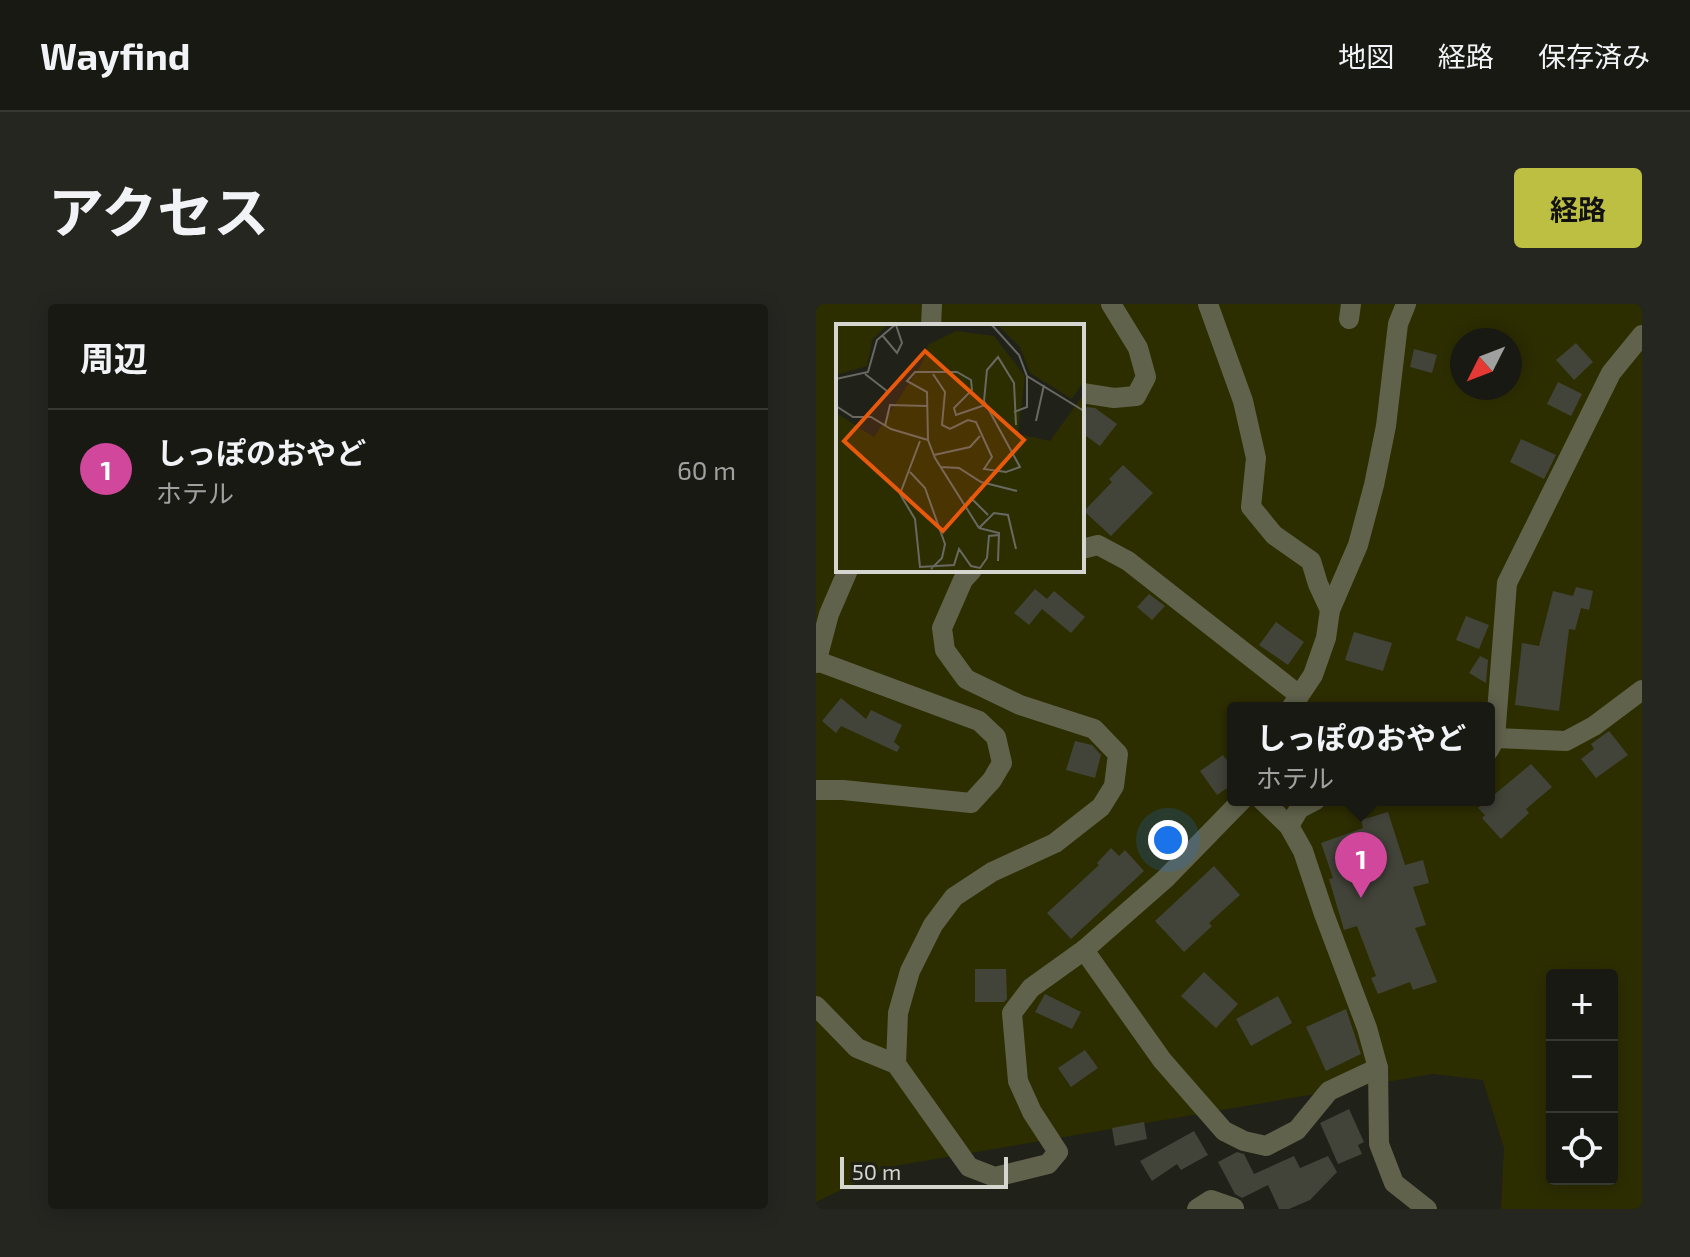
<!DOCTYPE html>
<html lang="ja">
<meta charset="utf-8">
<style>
:root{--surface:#181912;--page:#252620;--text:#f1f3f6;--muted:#9fa09f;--line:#363832;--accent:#bdbf43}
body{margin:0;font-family:"Exo 2","Noto Sans JP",sans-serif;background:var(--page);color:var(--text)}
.controls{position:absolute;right:24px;bottom:24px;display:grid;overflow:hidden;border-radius:8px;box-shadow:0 4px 20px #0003}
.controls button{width:72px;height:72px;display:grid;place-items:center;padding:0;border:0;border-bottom:2px solid var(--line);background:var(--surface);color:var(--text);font:40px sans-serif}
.compass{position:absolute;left:634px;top:24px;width:72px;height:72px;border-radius:50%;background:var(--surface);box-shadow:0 4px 20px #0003;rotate:228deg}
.scale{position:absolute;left:24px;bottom:20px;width:168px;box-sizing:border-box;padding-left:8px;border:4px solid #d5d6d0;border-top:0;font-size:22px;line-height:28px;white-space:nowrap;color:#d5d6d0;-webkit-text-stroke:6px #202118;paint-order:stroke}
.you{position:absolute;left:352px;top:536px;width:28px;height:28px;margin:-20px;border:6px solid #fff;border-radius:50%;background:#1a73e8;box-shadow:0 0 0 12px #1a73e833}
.badge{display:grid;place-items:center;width:52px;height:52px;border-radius:50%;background:var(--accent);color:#fff;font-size:26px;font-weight:700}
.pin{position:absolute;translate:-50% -66px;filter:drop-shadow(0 2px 4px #0008)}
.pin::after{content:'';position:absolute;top:42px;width:28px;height:24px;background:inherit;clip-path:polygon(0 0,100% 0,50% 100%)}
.popup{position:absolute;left:411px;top:398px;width:268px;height:104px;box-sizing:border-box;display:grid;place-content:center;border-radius:8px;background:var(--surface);filter:drop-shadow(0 2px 6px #0005);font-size:26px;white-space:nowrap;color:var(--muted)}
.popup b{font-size:30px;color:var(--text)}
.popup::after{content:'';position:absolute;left:50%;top:100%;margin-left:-16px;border:16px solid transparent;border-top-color:var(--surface)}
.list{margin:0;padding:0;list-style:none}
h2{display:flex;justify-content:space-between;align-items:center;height:104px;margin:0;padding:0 32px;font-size:34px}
h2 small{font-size:26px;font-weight:400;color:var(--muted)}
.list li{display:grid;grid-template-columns:52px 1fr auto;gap:24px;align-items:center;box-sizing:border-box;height:120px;padding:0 32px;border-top:2px solid var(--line)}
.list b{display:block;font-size:30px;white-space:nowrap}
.list p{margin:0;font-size:26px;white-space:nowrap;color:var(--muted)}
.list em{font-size:26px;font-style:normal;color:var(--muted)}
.icon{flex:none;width:44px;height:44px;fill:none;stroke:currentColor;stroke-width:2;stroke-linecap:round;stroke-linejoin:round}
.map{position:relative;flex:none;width:826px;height:905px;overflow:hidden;border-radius:8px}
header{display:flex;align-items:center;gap:48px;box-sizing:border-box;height:112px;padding:0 40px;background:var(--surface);border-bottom:2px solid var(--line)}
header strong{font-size:38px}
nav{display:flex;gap:44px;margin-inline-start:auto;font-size:28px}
.intro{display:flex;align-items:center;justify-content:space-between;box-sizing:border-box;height:192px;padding:0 48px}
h1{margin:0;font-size:56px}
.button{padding:20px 36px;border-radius:8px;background:var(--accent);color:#111;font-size:28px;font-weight:700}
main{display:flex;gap:48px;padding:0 48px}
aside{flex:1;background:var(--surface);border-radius:8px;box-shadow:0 4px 20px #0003}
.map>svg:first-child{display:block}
.green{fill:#2d2e00;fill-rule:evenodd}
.building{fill:#424339}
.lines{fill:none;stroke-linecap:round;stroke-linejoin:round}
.minor{stroke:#61624c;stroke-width:20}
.inset-road{fill:none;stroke:#686962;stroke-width:2}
.view{fill:#e8590c;fill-opacity:0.15;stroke:#e8590c;stroke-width:4}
.inset-edge{fill:none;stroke:#d5d6d0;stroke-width:4}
</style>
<header>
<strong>Wayfind</strong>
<nav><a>地図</a><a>経路</a><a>保存済み</a></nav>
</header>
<div class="intro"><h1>アクセス</h1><a class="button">経路</a></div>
<main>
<aside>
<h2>周辺<small></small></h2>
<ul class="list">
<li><span class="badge" style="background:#d1479c">1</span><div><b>しっぽのおやど</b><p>ホテル</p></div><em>60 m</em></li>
</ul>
</aside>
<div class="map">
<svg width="826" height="905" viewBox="0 0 826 905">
<rect width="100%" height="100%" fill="#202118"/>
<path class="green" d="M0,0H826V905H685L688,844L667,776L617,770L73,863L0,898ZM22,22H266V266H22ZM646,36H694V84H646ZM417,404H673V496H417ZM736,671H796V875H736Z"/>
<g class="building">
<polygon points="760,39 777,58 758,76 740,56"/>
<polygon points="598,45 621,51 616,69 594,63"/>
<polygon points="742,78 766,90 755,112 731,100"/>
<polygon points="271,103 279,104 301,120 284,142 266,129 266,110"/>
<polygon points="705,135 740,151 728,175 694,158"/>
<polygon points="307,161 337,189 295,232 268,207 296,178 293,175"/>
<polygon points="760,283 777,287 773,306 765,304 759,326 753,325 743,407 699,401 706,339 723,342 737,287 757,292"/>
<polygon points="219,285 231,295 238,287 269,313 255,329 226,305 213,321 198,309"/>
<polygon points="333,290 349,302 336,316 321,303"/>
<polygon points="650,312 673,321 663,345 640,336"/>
<polygon points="460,318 488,338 472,361 443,341"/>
<polygon points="538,328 576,339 567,367 529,356"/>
<polygon points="664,352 672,356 670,379 653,369"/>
<polygon points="25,394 50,415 55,406 86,421 78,438 84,443 81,448 25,422 20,429 6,417"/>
<polygon points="793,427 812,451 780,474 765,455 778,445 775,440"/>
<polygon points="259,437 276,441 285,451 279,474 250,466"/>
<polygon points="407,451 417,465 417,480 401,491 384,467"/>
<polygon points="715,460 736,483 710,505 713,509 685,535 666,514 669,511 662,504"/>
<polygon points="572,508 589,561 607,556 613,579 597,583 610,621 599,624 621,678 597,686 594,678 562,690 555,674 560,672 541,622 528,626 513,575 517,574 505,539 547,524 545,516"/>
<polygon points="295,544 303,552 309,546 328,567 255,635 231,609 283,561 281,559"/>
<polygon points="398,562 424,591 393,619 396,622 368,648 339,617"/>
<polygon points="159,665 190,665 191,695 188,698 159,698"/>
<polygon points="388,668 422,700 400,724 365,692"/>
<polygon points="229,690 265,708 256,725 219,708"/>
<polygon points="462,692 476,719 435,742 420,715"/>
<polygon points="530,705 545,750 510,767 490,723"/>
<polygon points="269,746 282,764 255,783 242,764"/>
<polygon points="533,805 548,838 542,841 546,850 522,860 504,819"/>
<polygon points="328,818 331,835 299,842 296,824"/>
<polygon points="378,827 392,851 365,866 361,860 336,877 324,857"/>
<polygon points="421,848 428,850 438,870 478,852 484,864 512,852 521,868 494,896 473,905 463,905 452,881 426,894 419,890 402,858"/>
</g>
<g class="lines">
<g class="minor">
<polyline points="392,0 427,97 440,154 435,203 458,231 495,257 502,280 514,306"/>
<polyline points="533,15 535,0"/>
<polyline points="115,22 116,0"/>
<polyline points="266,89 298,94 320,92 330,73 322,44 295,0"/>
<polyline points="266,245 282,241 312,257 483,391"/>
<polyline points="0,359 13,310 32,266"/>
<polyline points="475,404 497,371 510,334 514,306 542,241 558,181 570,122 582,20 590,0"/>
<polyline points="679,434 750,437 778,422 826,386"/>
<polyline points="673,446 679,434 691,279 795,69 826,31"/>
<polyline points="0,486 27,486 155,499 176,476 186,459 180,433 163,417 1,357"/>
<polyline points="446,496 473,522 487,547 508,610 551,724 562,764 563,840 578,879 611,905"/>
<polyline points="473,522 483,505 500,496"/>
<polyline points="268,646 346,756 408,827 428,837 450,842 481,826 513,787 562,764"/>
<polyline points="0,702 41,744 80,760 153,863 179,873 232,860 242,848 216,808 202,777 196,709 215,684 268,646 349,575 426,496"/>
<polyline points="80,760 82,709 94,667 117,621 138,593 176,568 239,539 285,503 298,482 302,450 278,425 204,401 150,375 129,346 126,324 147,276 156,266"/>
<polyline points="381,905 395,896 418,904"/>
</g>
</g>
<g transform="translate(20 20)">
<rect width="248" height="248" fill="#202118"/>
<path d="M0,0H52L36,16L31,42L0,51ZM161,0H248V57L236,75L194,49L184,23ZM120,7L158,12L189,52L182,110L214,117L248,70V248H0V89L38,113L86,39L92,21Z" fill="#2d2e00"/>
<path class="inset-road" d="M155,0L183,31L191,52L248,87M46,11L61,29L66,19L60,1M29,50L51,67L48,73M97,50L109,68L106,101L114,105L132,96L140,98L156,133L148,145L170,148L184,143L148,77L151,46L162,33L178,59L180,101M0,55L32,48L41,16L60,0M0,82L17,93H35L55,105L92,116M178,88L191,83V52M200,97L208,61M49,102L54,81L91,82M84,117L64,170L79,195L84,243L118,241L123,225L135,242L144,244L151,234L153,212L163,211M98,131L134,123L144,112M105,143L123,144L145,158L181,167M74,148L89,164L109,220L106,234L95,245M134,173L152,191M143,204L99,134L92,116L91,68L71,57L79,48H121L135,56L136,66L118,84L120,91L149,81M143,204L158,189L172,191L180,225M143,204L163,209L162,237"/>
<path class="view" d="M89,27L188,116L107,207L8,117Z"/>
<rect width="248" height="248" class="inset-edge"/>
</g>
</svg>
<div class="controls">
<button>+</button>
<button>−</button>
<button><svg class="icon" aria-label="locate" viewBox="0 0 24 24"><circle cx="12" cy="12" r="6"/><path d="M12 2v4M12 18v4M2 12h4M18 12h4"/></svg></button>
</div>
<svg class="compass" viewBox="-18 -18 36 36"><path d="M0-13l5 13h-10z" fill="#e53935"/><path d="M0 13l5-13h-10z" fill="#9fa09f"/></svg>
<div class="scale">50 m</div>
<div class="you"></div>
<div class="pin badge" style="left:545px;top:594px;background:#d1479c">1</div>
<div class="popup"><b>しっぽのおやど</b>ホテル</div>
</div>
</main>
